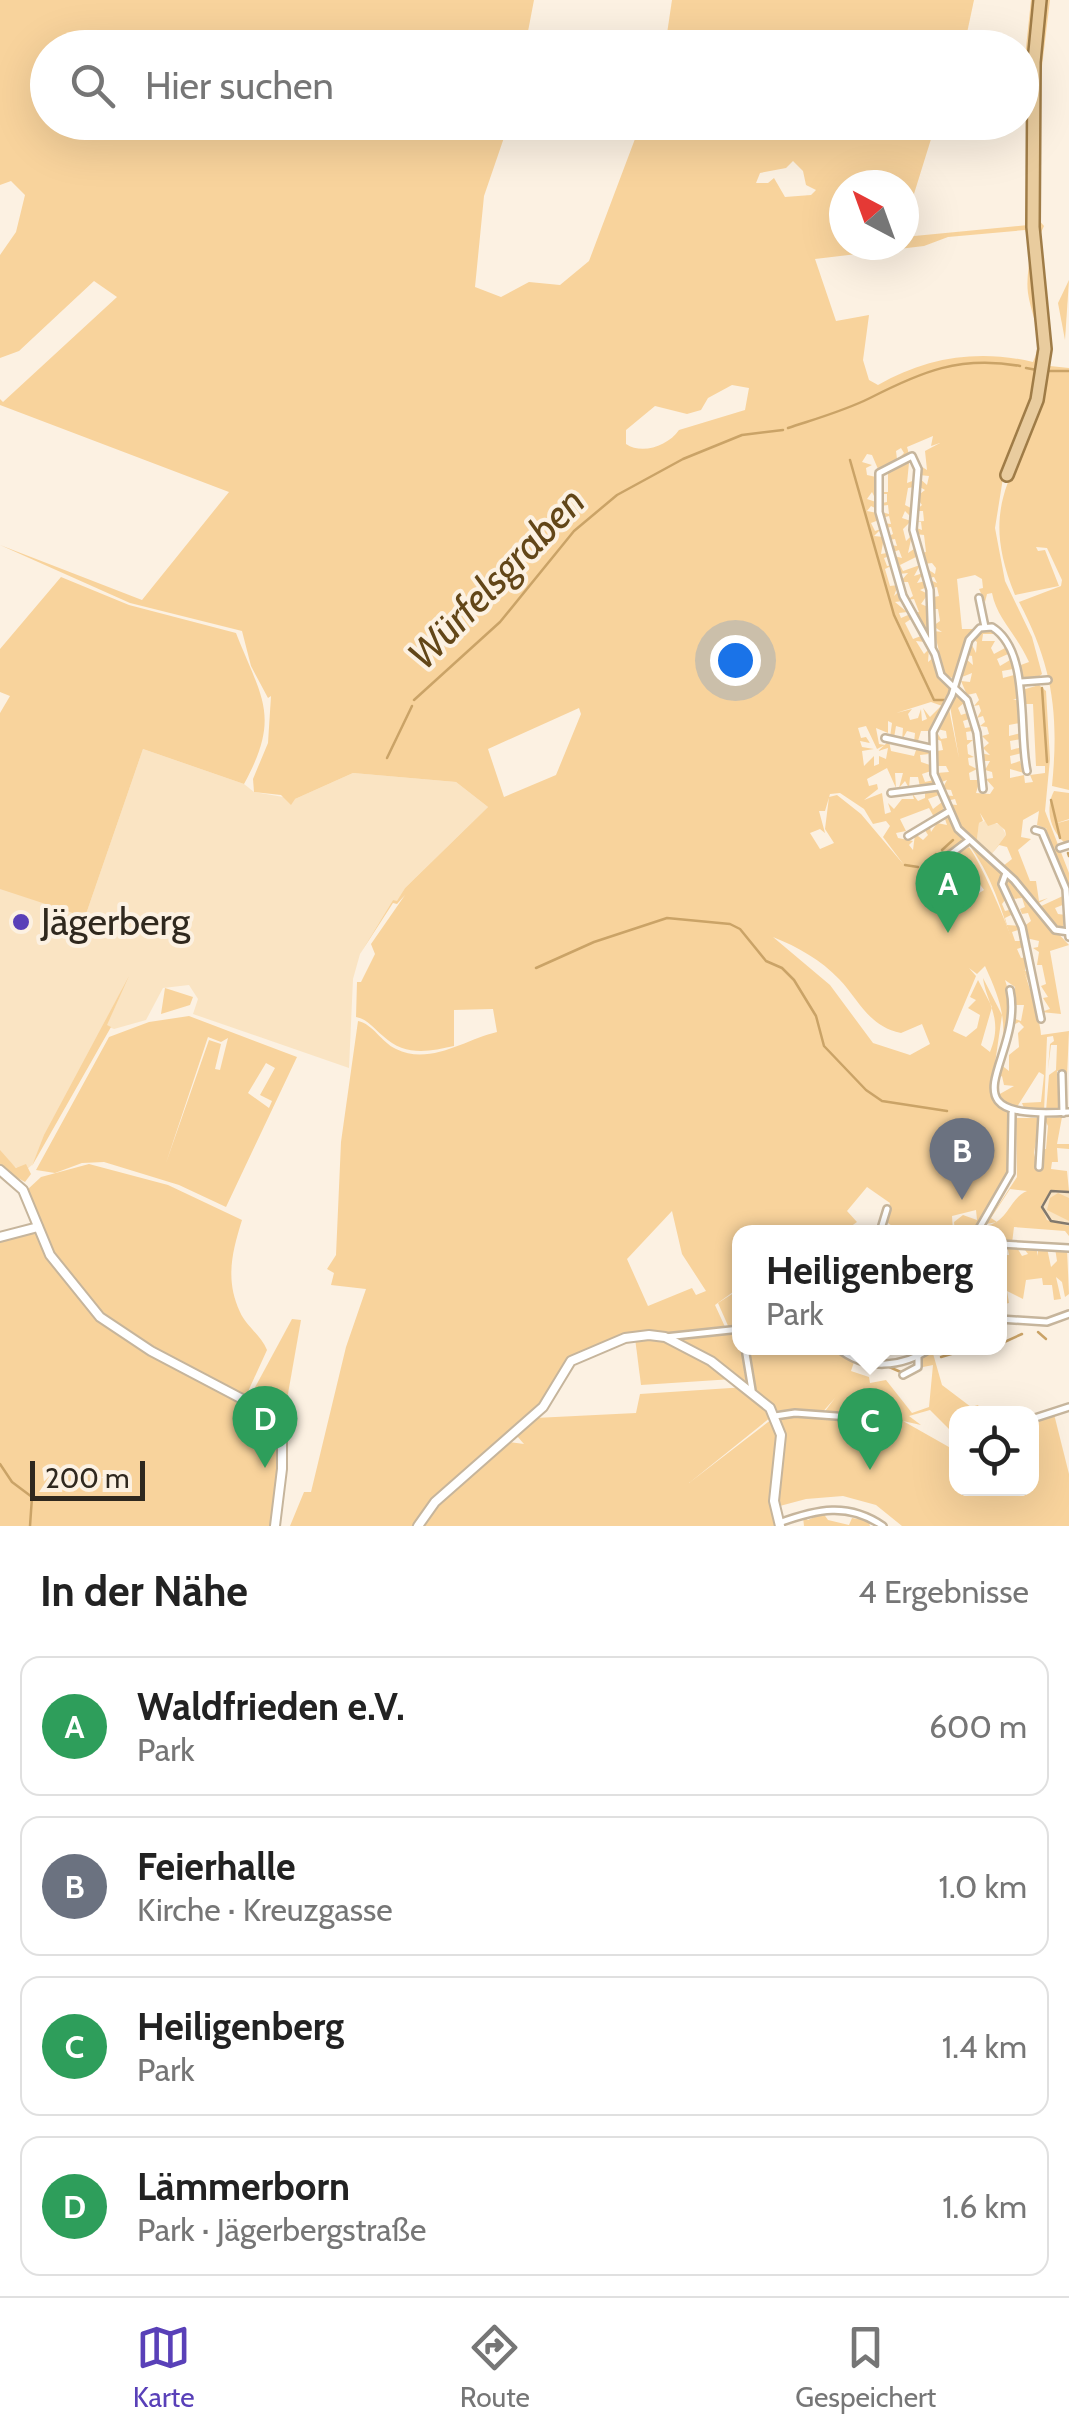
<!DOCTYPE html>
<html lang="de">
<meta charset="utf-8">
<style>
:root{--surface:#fff;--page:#f2f2f2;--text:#222;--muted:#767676;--line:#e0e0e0;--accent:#5940b8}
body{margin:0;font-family:Cabin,sans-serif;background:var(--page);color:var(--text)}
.controls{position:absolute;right:30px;bottom:30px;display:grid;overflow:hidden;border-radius:20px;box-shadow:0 10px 40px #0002}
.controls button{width:90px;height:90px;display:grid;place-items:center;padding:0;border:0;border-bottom:2px solid var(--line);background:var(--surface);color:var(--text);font:50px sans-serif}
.compass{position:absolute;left:829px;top:170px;width:90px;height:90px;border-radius:50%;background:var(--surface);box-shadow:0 10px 40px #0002;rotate:319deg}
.scale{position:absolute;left:30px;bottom:25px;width:115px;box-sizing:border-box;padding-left:10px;border:5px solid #2f281e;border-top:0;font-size:28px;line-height:35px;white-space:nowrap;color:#2f281e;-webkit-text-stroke:8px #fcf1e2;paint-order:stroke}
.you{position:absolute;left:735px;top:660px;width:35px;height:35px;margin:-25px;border:8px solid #fff;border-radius:50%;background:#1a73e8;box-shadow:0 0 0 15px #1a73e833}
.badge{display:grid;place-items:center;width:65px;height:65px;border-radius:50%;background:var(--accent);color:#fff;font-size:32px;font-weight:700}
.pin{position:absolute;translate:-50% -82px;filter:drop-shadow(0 2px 5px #0008)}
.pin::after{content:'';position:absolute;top:52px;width:35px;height:30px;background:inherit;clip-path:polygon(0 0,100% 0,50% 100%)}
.popup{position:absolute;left:732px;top:1225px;width:275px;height:130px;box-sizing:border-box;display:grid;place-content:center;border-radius:20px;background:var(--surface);filter:drop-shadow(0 2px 8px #0005);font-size:32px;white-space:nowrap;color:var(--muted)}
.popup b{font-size:38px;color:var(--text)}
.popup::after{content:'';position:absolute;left:50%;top:100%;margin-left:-20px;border:20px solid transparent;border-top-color:var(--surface)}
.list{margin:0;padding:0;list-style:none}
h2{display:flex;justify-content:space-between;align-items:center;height:130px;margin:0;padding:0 40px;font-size:42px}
h2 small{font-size:32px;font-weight:400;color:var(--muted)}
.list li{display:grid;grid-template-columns:65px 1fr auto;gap:30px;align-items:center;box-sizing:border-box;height:140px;margin:0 20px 20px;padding:0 20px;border:2px solid var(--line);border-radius:20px}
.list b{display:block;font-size:38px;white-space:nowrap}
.list p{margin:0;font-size:32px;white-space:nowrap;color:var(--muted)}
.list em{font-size:32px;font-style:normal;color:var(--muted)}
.icon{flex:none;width:55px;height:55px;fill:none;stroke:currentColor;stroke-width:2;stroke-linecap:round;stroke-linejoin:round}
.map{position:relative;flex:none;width:1069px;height:1526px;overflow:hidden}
.search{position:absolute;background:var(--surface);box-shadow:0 10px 40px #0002;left:30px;right:30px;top:30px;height:110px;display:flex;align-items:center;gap:25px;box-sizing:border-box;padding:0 35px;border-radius:55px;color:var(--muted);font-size:38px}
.sheet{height:770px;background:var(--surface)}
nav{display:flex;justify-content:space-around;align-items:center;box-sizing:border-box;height:140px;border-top:2px solid var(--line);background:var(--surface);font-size:28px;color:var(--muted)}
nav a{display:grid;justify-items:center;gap:5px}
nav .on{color:var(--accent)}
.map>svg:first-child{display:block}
.built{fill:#fae4c3}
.green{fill:#f8d39c;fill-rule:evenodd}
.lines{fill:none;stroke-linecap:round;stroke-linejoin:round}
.stream{stroke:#caa367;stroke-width:2.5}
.minor-casing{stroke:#c6b59c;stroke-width:10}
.tertiary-casing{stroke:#c6b59c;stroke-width:12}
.primary-casing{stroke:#9f7c47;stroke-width:16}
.minor{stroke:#fff;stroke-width:5}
.tertiary{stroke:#fff;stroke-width:8}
.primary{stroke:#e9cc9e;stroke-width:11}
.tram{stroke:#82796d;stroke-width:2.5}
.poi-dot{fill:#5940b8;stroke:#fcf1e2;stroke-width:4}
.labels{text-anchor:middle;stroke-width:8;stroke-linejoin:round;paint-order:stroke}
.poi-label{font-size:38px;fill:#2f281e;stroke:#fcf1e2;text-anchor:start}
.water-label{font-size:40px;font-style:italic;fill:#624618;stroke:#fcf1e2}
</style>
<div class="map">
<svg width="1069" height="1526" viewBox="0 0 1069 1526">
<rect width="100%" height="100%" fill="#fcf1e2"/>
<g class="built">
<polygon points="143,749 244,784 254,792 295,799 353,773 456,782 488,807 405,888 397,902 393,900 360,954 353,979 349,1068 193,1014 198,999 189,985 163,988 146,1020 114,1029 106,1026 32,1165 26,1170 17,1168 0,1155 0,885 86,914"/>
<polygon points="985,821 1001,825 1006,835 990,856 977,839 979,823"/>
<polygon points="1058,1188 1069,1191 1069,1226 1051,1223 1042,1214 1043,1198"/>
</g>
<g class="green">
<path d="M0,0H534L525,47L48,48V122L509,123L484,196L475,287L501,297L529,282L560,285L589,261L641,123H936L904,226V185H844V245H904V237L1028,225L1025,57L1031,0H1038L1032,159L1043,330L1035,364L1038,385L1003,478L995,528L1005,581L1032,637L1042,674L1036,679L1021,677L1018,666L1029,662C1016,633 997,619 992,593L987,594L985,602L979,589L983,588L982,579L975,575L957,579L962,629H974L964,646L955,679L945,675L934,631L942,632L933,626L940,621L938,609H932V591L934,597L939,596L937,587L932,588L930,580L937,583L934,577L929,578L926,568L935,574L936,568L932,563L924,564L921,553L926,552L924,535L915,534L914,527L922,530L921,522H914L924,521L923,511H915L922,505L916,497L925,490L918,486L919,478L927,485L929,476L919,475V465L927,470L925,451L940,443L931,446L933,436L907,447L909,454L899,458L904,453L901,448L896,451L897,459L878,469L872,455L867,454L862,462L872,465L866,468L867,475L876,477V500L872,492L867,499L876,502L877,509L871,506L867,511L877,513L879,520L871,523L875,531L881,529L874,536L884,537L881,554L887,553V546L890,556L884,558L887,566L893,565L885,569L890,586L898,585L894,596L899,591L903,601L895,602L907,612L899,613L901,618L908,615L911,619L905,623L913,639L921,636L925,642L916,641L924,654L929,649L928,662L934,657L952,689L945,707L931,702L896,713L912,709L908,714L910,720L918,718L921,709L922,721L927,719L923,708L930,717L941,706L932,731H921L918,741L926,745L914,743L915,733L907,731L902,740L903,728L896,726L894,738L890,737L892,723L888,721V733L876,728L879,744L885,745L877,749L866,726L858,728L861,738L866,737L870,743L860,741L862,747L874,749L862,751L864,766L874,756V766L879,764V756L886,759L888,748L878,751L889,741L891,751L914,756L917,747L927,750L929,754L920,755L921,762L930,765L931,771L922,774L925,782L934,780L933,786L920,787L918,777H910L909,788L905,781L899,788L903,773H895L896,788L887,768L867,779L869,786L877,784L878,789L864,800L882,793L885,814L891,812L888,803L894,809L902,799H914L912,793L918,801L925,798V790L938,792L939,795L928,799L933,809L942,802L944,812L934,817L929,808L900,819L906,831L896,833L898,838L913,841L909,845L913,850L915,834L920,829L918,836L923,840L928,835L923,827L929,823L931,832L937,823L947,825L944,816L949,817L963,842L936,860L939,865L944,862L947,871L942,874L954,890L961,888L948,892L934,865L928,869L930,874L935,872L931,879L939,882V898L946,896L949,905L966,898L960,877L967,874L973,882L971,898L984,890L976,879L979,873L971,870L976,868L974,863L966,861L967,870L959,874L949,858L969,847C990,876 1039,1001 1041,1035L1069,1031L1066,1099L1065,1072L1057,1071L1061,1111H1046L1049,1075L1056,1070L1057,1045H1051L1048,1069L1050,1044L1054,1041L1053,1036L1047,1037L1044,1112L1020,1108H1024L1022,1103L1041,1102L1044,1075L1039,1072L1015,1110L998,1095L1014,1086L1004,1085L1002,1076L994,1081L1000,1064L1009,1071V1055L1019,1047L1018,1033L1024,1027L1019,1022L1013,1025V1018L1021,1021L1024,1005H1014L1015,987L1005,980L1012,1002L1002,1049C1007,1016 998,995 985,966L977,974L969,968L976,976L953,1031L966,1037L977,1028L980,1015L968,1008L976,1000L970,997L978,980L992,1007L981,1045L990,1052C1004,1018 986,1003 983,978L1002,1015L992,1084L1010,1117L1012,1163L975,1232H955L954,1222L963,1215L977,1220L976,1210L952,1216L953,1232H882L892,1226L884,1220L890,1203L867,1187L847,1211L857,1222L843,1232H740V1287L715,1305L726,1329L635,1334L573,1358L553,1393L510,1436L503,1434L506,1437L433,1500L415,1526H290L304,1492H311L346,1347L366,1289L331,1285L334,1273L327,1269L336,1255L341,1142L358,1021C373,1024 381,1042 396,1049C430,1066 466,1039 497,1032L493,1009L454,1010V1046C428,1052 404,1056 383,1036C373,1028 369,1020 356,1017L357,982H361L375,954L371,944L405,895L397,904L393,903L360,954L393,900L397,901L405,888L488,807L456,782L353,773L295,799L291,805L281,795L254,792L253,779L268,743L271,696L268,698L251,666L242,631L130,603L0,545L142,600L229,492L0,405V399L3,402L117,297L94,281L19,351L0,358V255L16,232L25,195L11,181L0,185ZM793,161L803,171L806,185L816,190L811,195L785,197L774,178L768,183H756L760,173L786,168ZM1025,230C1035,250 1025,272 1028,293C1031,316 1045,337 1033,362C979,349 926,357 878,385L869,380L863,360L869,315L836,321L815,259L924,246L948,237ZM732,385L749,388L745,410L679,430C668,446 642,455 626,444V430L655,406L687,414L701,410L708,398ZM579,708L581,714L556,775L504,797L488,749ZM840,793L864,809L873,824L886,821L890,826L883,837L904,865L861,814L837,795L829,797L825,829L834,843L820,849L810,833L820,829L825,833L819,811H825L830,794ZM773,937C798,947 821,960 839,979C860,1001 868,1026 901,1033L922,1024L930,1044L910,1055L873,1043L830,985ZM672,1211L682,1254L706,1291L696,1295L692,1288L648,1306L627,1259Z"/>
<polygon points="672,0 974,0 964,47 665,47"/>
<path d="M1043,0H1050L1039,91L1037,218L1044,226L1038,239L1050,366L1069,368V790L1052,786C1059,715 1053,666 1019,602L1061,586L1062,580L1047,548L1036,547L1038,551L1045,550L1059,586L1015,595C972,491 1030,470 1042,382C1050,327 1037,277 1035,222C1033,149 1033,73 1043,0Z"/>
<polygon points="1069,280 1065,340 1058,303"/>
<polygon points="911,459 915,462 909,463 907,483 915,480 914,487 908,488 905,505 911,508 911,517 905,511 902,518 911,521 911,529 909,523 903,529 906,541 912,535 908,553 914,549 916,557 900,565 903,571 920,565 914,576 923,573 917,583 926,581 927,587 920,590 928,594 921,604 928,607 929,640 913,613 919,612 914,599 907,600 913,596 908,582 900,582 908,573 899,574 894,556 902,558 899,550 893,552 891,545 897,546 895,539 889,540 887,531 889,536 893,534 891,527 885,528 883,523 891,524 889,516 882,518 881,512 889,514 888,505 880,506 880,497 882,503 887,502 887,494 880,494 881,485 882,492 888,492 888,473 882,473"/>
<path d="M61,577L129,605L236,633C262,699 281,716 244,784L143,749L85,917L0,889V713L10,696L0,692V649Z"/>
<polygon points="984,630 997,634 983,634 982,641 995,641 991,648 994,654 1005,648 1008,654 997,659 1000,666 1010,660 1013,669 1002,671 1003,678 1014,675 1018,698 1013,700 1018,700 1020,723 1009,725 1009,736 1021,733 1021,739 1010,741 1011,750 1022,747 1022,753 1010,756 1011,764 1020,761 1024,773 1010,769 1010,778 1024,775 1025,783 1033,782 1030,775 1045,773 1045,766 1036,766 1033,704 1022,704 1022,690 1039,685 1046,691 1050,759 1045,811 1069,873 1069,896 1043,831 1047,829 1037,825 1039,811 1023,820 1021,837 1031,839 1018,850 1030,881 1036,881 1039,901 1048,898 1037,904 1003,866 1012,859 1007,847 999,845 990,856 1006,835 1005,830 997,823 988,826 980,813 983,821 979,823 977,839 985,852 960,829 947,804 957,805 955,799 946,801 944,795 953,796 951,790 942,789 947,780 939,783 936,773 949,772 946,766 935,766 933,745 937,751 943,750 941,741 934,738 936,731 941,739 947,738 946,731 937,729 949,709 959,758 950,706 958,692 965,702 958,708 961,715 967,713 969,719 963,721 965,728 971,727 972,731 966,732 967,740 973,740 967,745 968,754 974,757 968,758 969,765 977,769 969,773 970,780 980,780 976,793 990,794 994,788 986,779 993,778 992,772 985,770 990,761 983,761 980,753 990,755 983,748 989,743 982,736 989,734 987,727 980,726 985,722 983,716 977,718 981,711 979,705 974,706 979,700 976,693 967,695 961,681 970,682 972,673 962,677 966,659 973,665 972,656 967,655 971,643 976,653 977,642 973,639"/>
<path d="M1054,791L1069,793V819L1054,824L1069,820V840L1064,842C1050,830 1045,808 1054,791Z"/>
<path d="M971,848L999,869L1010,906L1005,900L1002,904L1005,911L1013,909L1018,921L1011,915L1005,918L1007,925L1020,926L1022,936L1018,930L1012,932L1015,941H1024L1026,954L1023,947L1017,949L1021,958L1027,957L1025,971L1030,972L1033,991C1008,945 1002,890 971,848Z"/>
<polygon points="1007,879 1069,945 1050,951 1061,1014 1041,1012 1039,1004 1044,1011 1050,1009 1043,998 1048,997 1041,986 1046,984 1042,965 1037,965 1039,952 1033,948 1038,947 1039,941 1026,938 1023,927 1031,921 1028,913 1022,914 1020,909 1025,907 1022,898 1012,899 1005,885"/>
<polygon points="1065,895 1065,904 1055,908 1058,914 1066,915 1062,930 1039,907"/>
<polygon points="129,976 107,1025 111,1027 32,1166 44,1135"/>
<polygon points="165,988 193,997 190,1005 161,1014"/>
<path d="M189,1016L297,1057L226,1207L179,1185L104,1162L82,1163L55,1173L36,1170L109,1037L149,1022ZM208,1037L221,1042L228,1038L220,1070L215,1069L221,1044L209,1040L166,1163ZM266,1063L275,1068L260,1095L272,1101L269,1108L248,1093Z"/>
<path d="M1062,1117L1057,1144H1069V1149L1057,1148L1058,1162H1052L1051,1169L1067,1171L1069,1191L1051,1190L1041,1206L1047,1220L1069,1226V1236L1065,1231L1014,1227L1012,1243L1000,1242V1232H979L982,1226C1008,1225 1008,1199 1027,1191L1010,1189L991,1218L997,1222L986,1224L1017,1177L1016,1118H1040L1034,1153L1038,1171L1040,1149H1046L1048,1126L1044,1118Z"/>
<polygon points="0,1150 16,1168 26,1164 31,1174 25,1182 0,1168"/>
<path d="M89,1164L168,1185L242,1220C232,1252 225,1280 240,1312C246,1326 261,1335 267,1350L246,1396C153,1349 51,1304 27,1190L41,1177Z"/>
<polygon points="1058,1193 1069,1198 1069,1221 1047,1210 1050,1198"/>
<polygon points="34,1231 92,1312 280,1423 272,1526 0,1526 0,1238"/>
<polygon points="1007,1245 1016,1246 1022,1256 1028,1254 1022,1246 1037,1247 1037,1256 1039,1247 1047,1248 1051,1267 1057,1261 1055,1248 1067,1249 1069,1294 1065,1297 1062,1282 1056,1277 1061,1299 1054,1300 1052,1285 1043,1285 1042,1278 1026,1280 1023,1299 1007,1291 1009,1303 1000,1305 1000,1255 1009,1255"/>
<polygon points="740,1289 740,1328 729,1328 718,1303"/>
<polygon points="292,1319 301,1320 286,1405 278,1412 252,1399 252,1393"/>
<polygon points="740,1331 750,1386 673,1338"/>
<polygon points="635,1338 666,1340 733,1379 641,1385"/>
<polygon points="747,1348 835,1348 854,1362 851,1371 869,1377 870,1383 886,1380 912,1413 929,1407 933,1365 923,1367 920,1359 932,1350 942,1385 971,1407 978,1405 982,1413 956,1414 956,1436 930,1410 909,1416 921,1425 903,1421 956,1451 956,1488 1032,1488 1032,1421 1054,1414 1069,1474 1069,1526 902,1526 876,1505 843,1496 806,1499 776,1507 784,1452 779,1420 784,1414 840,1421 899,1420 823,1414 835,1398 820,1415 774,1410 753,1386"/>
<path d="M746,1387L771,1417L689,1483L772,1419C787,1454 763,1491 778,1526H420L432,1507L509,1442L524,1444L517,1436L535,1418L636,1413L640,1394Z"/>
<polygon points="823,1513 828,1520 849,1525 852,1518 858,1519 859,1515 868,1519 870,1526 804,1526 803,1517 808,1520"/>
</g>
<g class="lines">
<g class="stream">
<polyline points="1026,368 1037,370"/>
<polyline points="1048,371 1069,371"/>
<path d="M788,428C815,419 844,411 870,398C921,372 960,355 1020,366"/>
<polyline points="850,460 894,615 934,700 944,700"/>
<polyline points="1042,688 1047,762"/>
<polyline points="414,700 500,622 574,531 617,495 683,459 742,435 783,430"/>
<polyline points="387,758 412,706"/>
<polyline points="1051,800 1060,838"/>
<polyline points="942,850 953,840"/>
<polyline points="1068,853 1069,856"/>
<polyline points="927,862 936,854"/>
<polyline points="905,865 918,867"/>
<polyline points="536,968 594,942 667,918 730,924 740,929 766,961 782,968 794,980 816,1016 824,1046 866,1090 882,1101 947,1111"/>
<polyline points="1038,1332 1046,1339"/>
<polyline points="1000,1344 1022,1334"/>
<polyline points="985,1349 989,1348"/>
<polyline points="941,1357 958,1352"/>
<polyline points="887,1366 903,1373"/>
<polyline points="0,1464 12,1482 32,1497 30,1526"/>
</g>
<defs>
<g id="minor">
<polyline points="979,598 985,627"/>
<polyline points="932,648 930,590 913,530 918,469 912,456 879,473 879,512 903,596 935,654 941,675 967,700 977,733 983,789"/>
<polyline points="1021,682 1048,680"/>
<polyline points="885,738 930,748"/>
<path d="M1027,771C1018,731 1031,651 992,627L980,628L969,640L952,695L933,732L934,774L958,829L1014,880L1055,930L1069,932"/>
<polyline points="891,793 938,787"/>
<polyline points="1035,830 1042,832 1066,889 1069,937"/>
<polyline points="908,836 948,812"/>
<polyline points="1060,848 1069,845"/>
<polyline points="964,861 968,871"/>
<polyline points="1006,873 1002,884 1022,927 1041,1019"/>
<polyline points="955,877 968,871 975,886"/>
<polyline points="959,884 947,857 968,841"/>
<path d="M1010,990C1025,1060 935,1121 1069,1112"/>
<polyline points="1062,1074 1063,1113"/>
<polyline points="1039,1167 1042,1115"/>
<polyline points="880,1232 887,1209"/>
<polyline points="977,1232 1011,1173 1012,1113"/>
<polyline points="1000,1244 1069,1248"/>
<polyline points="1000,1319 1047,1322 1069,1314"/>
<polyline points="665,1337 740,1329"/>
<polyline points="745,1348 752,1390"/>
<path d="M838,1348C865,1371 902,1368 931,1348"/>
<polyline points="903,1375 918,1367 918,1356"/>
<polyline points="775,1416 795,1413 877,1419"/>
<polyline points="1032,1419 1069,1407"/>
<path d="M779,1523C817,1509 848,1502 883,1526"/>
</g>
<g id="tertiary">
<polyline points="0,1170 23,1190 50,1255 100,1317 151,1351 282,1420 282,1469 275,1526"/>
<polyline points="0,1237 38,1227"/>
<polyline points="418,1526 435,1502 543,1407 571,1361 625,1338 649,1335 665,1337 711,1361 770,1408 781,1435 774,1501 780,1526"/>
</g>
<polyline id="primary" points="1007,475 1037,400 1045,349 1033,227 1034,62 1040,0"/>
</defs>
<use href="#minor" class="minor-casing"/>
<use href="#tertiary" class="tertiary-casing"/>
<use href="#primary" class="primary-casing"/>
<use href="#minor" class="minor"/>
<use href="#tertiary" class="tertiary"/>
<use href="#primary" class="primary"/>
<polyline class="tram" points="1069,1192 1051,1191 1042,1207 1051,1221 1069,1224"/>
</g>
<circle class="poi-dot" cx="21" cy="922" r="10"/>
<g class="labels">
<g class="poi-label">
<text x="41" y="935">Jägerberg</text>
</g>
<g class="water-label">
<text transform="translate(496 578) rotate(-46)" y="14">Würfelsgraben</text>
</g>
</g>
</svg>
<div class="controls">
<button><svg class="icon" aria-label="locate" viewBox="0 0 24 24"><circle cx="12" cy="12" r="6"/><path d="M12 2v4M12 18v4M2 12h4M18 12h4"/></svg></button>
</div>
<svg class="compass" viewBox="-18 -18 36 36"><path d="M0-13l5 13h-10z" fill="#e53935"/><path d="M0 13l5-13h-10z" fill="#767676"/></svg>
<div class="scale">200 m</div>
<div class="you"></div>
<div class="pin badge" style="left:948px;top:933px;background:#2e9e5b">A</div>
<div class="pin badge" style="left:962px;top:1200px;background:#6b7280">B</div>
<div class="pin badge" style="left:870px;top:1470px;background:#2e9e5b">C</div>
<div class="popup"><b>Heiligenberg</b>Park</div>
<div class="pin badge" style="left:265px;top:1468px;background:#2e9e5b">D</div>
<div class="search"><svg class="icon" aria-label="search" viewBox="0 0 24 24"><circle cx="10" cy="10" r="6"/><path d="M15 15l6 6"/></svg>Hier suchen</div>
</div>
<section class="sheet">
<h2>In der Nähe<small>4 Ergebnisse</small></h2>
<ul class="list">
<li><span class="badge" style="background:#2e9e5b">A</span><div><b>Waldfrieden e.V.</b><p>Park</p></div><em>600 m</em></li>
<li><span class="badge" style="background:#6b7280">B</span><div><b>Feierhalle</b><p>Kirche · Kreuzgasse</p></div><em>1.0 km</em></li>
<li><span class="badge" style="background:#2e9e5b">C</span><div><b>Heiligenberg</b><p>Park</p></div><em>1.4 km</em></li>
<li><span class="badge" style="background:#2e9e5b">D</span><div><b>Lämmerborn</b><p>Park · Jägerbergstraße</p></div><em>1.6 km</em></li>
</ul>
</section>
<nav>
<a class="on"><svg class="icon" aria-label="map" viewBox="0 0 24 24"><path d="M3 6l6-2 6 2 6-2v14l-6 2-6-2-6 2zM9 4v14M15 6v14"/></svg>Karte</a>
<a><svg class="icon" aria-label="directions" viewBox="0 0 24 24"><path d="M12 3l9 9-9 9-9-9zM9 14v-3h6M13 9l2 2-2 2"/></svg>Route</a>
<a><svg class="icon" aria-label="saved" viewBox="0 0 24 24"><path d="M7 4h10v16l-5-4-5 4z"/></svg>Gespeichert</a>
</nav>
